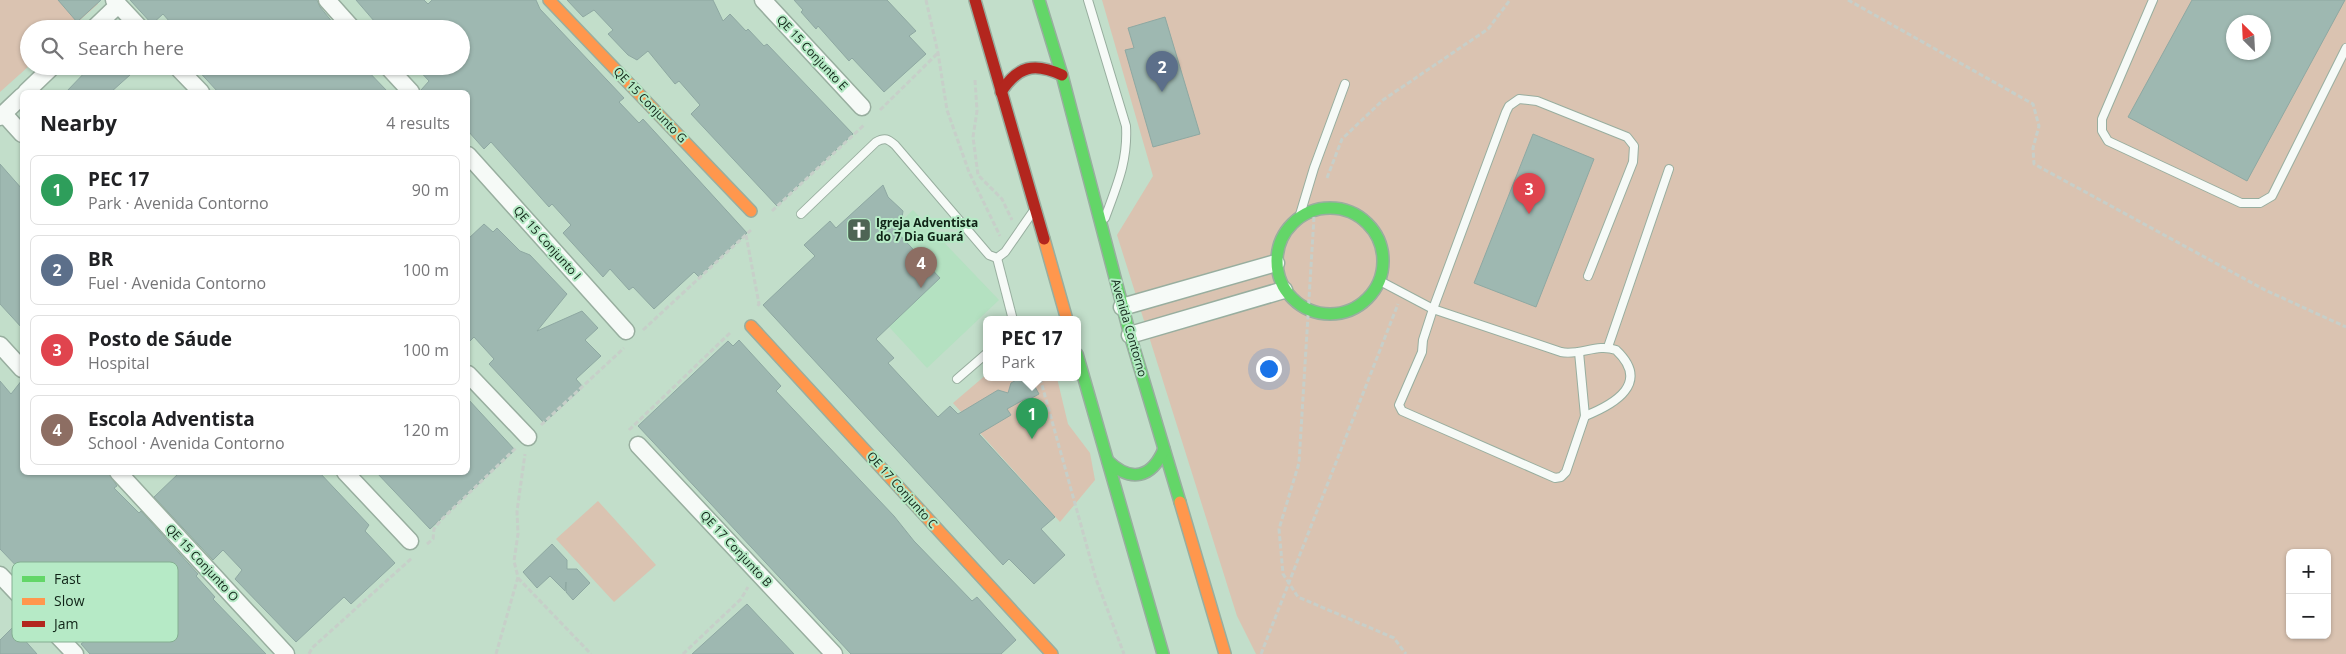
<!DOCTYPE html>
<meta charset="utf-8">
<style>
:root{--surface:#fff;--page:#f6f6f6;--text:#202124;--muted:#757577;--line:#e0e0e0;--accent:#b45309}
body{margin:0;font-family:"Open Sans",sans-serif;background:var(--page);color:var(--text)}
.controls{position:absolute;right:15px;bottom:15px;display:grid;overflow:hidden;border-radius:8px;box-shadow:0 1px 4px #0004}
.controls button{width:45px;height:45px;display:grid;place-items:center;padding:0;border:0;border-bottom:1px solid var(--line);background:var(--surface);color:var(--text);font:25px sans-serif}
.compass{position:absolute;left:2226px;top:15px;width:45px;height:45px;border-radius:50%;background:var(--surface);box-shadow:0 1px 4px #0004;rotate:336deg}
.you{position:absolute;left:1268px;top:368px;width:18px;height:18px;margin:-12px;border:4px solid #fff;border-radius:50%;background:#1a73e8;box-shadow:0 0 0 8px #1a73e833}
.badge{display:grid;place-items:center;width:32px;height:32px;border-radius:50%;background:var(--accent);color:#fff;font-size:16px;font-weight:700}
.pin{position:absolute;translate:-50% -41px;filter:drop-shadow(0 1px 2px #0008)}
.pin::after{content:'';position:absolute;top:26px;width:18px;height:15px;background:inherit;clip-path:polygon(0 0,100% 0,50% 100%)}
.popup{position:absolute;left:983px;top:316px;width:98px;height:65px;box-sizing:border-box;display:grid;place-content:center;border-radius:8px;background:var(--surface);filter:drop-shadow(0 1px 4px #0005);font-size:16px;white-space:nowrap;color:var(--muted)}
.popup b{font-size:19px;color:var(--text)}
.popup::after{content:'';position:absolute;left:50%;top:100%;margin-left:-10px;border:10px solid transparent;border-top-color:var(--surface)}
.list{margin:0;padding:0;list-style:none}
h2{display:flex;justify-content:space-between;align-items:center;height:65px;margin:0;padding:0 20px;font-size:21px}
h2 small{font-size:16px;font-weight:400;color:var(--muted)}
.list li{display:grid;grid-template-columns:32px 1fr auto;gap:15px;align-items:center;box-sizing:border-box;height:70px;margin:0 10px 10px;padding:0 10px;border:1px solid var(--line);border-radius:8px}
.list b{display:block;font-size:19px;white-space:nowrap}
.list p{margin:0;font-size:16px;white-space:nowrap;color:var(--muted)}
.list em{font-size:16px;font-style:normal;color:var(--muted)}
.icon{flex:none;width:28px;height:28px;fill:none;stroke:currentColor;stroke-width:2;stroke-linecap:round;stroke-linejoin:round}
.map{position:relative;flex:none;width:2346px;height:654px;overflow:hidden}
.search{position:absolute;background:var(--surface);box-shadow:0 1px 4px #0004;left:20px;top:20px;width:450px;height:55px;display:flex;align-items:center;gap:12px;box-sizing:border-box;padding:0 18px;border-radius:28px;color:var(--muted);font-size:19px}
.panel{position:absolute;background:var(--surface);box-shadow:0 1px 4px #0004;left:20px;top:90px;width:450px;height:385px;border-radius:8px}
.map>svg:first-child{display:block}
.built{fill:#b4e1c1}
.green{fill:#dac3b1;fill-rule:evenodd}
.building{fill:#9eb8b1;stroke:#8ea8a2;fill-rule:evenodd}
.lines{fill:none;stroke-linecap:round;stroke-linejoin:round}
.lane-casing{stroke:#98ae9f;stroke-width:10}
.street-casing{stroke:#98ae9f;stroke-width:19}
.fast-casing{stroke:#98ae9f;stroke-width:14}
.slow-casing{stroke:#98ae9f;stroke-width:14}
.jam-casing{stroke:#98ae9f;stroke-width:14}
.path{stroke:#c7cfc9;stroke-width:3;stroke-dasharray:5 2.5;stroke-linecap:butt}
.lane{stroke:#f6faf7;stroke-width:8}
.street{stroke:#f6faf7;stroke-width:16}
.fast{stroke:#63d668;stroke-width:11}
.slow{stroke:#ff974d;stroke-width:11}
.jam{stroke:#b3261e;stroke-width:11}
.labels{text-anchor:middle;stroke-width:4;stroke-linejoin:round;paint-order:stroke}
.street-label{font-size:12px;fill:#0f2316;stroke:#b6eac6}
.poi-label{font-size:12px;font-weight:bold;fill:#0f2316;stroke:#b6eac6;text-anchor:start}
.key{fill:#b6eac6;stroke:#84ae91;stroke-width:1}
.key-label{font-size:14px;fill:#0f2316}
</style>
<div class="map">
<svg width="2346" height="654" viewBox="0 0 2346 654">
<rect width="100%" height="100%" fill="#c2deca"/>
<polygon class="built" points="913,210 999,300 927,368 843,277"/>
<g class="green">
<polygon points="0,0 95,0 98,4 70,29 29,29 29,66 0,92"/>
<path d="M1102,0H2346V654H1256L1237,616L1117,235L1153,176ZM2234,22H2264V52H2234ZM2290,553H2327V635H2290Z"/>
<polygon points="987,374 987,378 1057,378 1068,424 1090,453 1095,480 1060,522 953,403"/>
<polygon points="598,501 656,565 614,602 556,539"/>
</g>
<g class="building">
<polygon points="58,0 101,0 77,22"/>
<polygon points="130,0 317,0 320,7 338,29 176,29 163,14 152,24"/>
<polygon points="356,0 424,0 428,4 432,0 536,0 540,9 624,98 619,102 639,123 643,119 747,233 699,277 694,272 654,309 633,287 629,290 610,269 603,277 563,233 571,225 552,204 549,207 491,142 484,149 468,131 468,92 421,92 421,90 429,81 415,66 461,66 461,29 381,29"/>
<polygon points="567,0 713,0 723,21 730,14 746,31 748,29 764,46 767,44 853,134 777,206 691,114 700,105 679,81 675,84 648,51 637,60 628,55 608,34 613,30 594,10 583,17"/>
<polygon points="794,0 887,0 916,31 909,36 926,54 884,92 852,58 849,61 818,26 816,29 801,12 803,10"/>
<path d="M2192,0H2345L2247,181L2128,117ZM2234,22H2264V52H2234Z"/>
<polygon points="1165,17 1200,134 1153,147 1125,50 1134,48 1128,28"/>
<polygon points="91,66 140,66 111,92 66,92"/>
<polygon points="194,66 363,66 388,92 218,92"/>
<polygon points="1533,134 1594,159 1536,307 1474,283"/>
<polygon points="0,164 22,189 22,328 0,304"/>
<polygon points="883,185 888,197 903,211 902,218 895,230 940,278 876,339 894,358 888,363 938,417 950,406 958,414 998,390 1008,393 1011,383 1020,378 1030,378 1039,394 1030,399 1025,399 1007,409 1011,415 979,434 1055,517 1041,529 1065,555 1034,584 1009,559 1003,565 763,305 815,256 804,245 830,221 836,228"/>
<polygon points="484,224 493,232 497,228 520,251 530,255 567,294 537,331 582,311 598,328 585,340 601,356 576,379 583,387 544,423 489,364 494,359 474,337 468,343 468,239"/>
<polygon points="739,340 781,386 776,391 894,516 914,541 972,601 977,597 1016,640 1001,654 851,654 638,426 728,341 733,346"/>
<polygon points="22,380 22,472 108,472 117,486 114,488 139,513 141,511 198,574 196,576 215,597 213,599 266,654 90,654 81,644 86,640 66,618 69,615 49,594 47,596 28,575 26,576 0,549 0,381 11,394"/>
<polygon points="468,399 515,450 430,529 376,472 468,472"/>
<polygon points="180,472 319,472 369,525 365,531 395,563 351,604 344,597 296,642 235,579 242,570 223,550 213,560 154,497"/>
<polygon points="552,544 567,560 567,569 577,569 590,583 573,600 566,592 566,582 565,591 550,576 537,588 523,572"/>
<polygon points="747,604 794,654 692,654"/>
<polygon points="13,627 37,654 0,654 0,640"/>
</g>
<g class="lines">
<defs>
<g id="lane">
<path d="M1088,0L1126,126C1128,161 1117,185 1105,218"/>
<polyline points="2153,0 2102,119 2102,131 2108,141 2241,203 2260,203 2272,196 2346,48"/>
<path d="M801,214L876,142C885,137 888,139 895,145L989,255L997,258L1005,252L1032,213"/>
<polyline points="1299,218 1314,168 1345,84"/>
<polyline points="997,258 1013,320"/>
<path d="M1380,281L1433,309L1561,352C1580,356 1597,343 1616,350C1651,383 1615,404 1585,416"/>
<polyline points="1608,347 1669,169"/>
<polyline points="1579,352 1585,416 1566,472 1561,477 1555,478 1402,411 1399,405 1422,352 1423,340 1433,309 1506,112 1509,106 1519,99 1537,101 1627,137 1634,146 1633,162 1588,276"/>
<polyline points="957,379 987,353"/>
</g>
<g id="street">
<polyline points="114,0 141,29"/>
<polyline points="327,0 353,29"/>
<polyline points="763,0 862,107"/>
<polyline points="93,29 118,5"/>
<polyline points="176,66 201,92"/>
<polyline points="387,66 411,92"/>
<polyline points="26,92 53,66"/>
<polyline points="4,114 22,134"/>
<polyline points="0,117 22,96"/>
<polyline points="468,155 626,331"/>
<polyline points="1122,307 1276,263"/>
<polyline points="1130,335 1284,290"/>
<polyline points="0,345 22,369"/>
<polyline points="468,374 528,437"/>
<polyline points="638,445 834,654"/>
<polyline points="118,472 286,654"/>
<polyline points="345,472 410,541"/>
<polyline points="0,575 75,654"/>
</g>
<g id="fast">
<polyline points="1039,0 1062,75 1130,335 1180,502"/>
<circle cx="1330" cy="261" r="53"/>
<polyline points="1077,354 1163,654"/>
<path d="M1108,461C1131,483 1152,478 1164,449"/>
</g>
<g id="slow">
<polyline points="549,0 751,211"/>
<polyline points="1044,239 1067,320"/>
<polyline points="751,326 1052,654"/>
<polyline points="1180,502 1225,654"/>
</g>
<g id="jam">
<polyline points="975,0 1044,239"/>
<path d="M1001,92C1018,66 1034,62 1062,75"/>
</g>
</defs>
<use href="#lane" class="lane-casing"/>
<use href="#street" class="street-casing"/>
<use href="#fast" class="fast-casing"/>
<use href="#slow" class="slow-casing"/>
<use href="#jam" class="jam-casing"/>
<g class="path">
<polyline points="926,0 938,53 947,110 969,172 1000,236"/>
<polyline points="1848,0 2033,104 2039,126 2033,148 2034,164 2265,290 2346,327"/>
<polyline points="975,80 977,111 973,137 978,175 1002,199 1012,220"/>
<polyline points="880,110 938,53"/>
<polyline points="1327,178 1342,139 1383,100 1488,29 1510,0"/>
<polyline points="772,211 864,125"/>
<polyline points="1314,217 1299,463 1279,529 1283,574 1298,597 1394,638 1406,654"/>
<polyline points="746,235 759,304 757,307"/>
<polyline points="643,330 751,230"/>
<polyline points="1040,378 1096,579 1124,654"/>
<polyline points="541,425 624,348"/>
<polyline points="629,430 731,332"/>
<polyline points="427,544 433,539 434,529 441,520 516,448"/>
<polyline points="518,578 591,654"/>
<polyline points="309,654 312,648 412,558"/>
<polyline points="496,654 518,577 514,561 518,534 517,511 525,454"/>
<polyline points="683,654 741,599 748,587"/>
<polyline points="1261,654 1398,304"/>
</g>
<use href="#lane" class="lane"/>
<use href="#street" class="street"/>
<use href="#fast" class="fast"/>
<use href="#slow" class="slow"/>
<use href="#jam" class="jam"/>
</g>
<defs>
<symbol id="church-square" viewBox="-11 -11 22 22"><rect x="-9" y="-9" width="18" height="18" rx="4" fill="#4e6455" stroke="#b6eac6"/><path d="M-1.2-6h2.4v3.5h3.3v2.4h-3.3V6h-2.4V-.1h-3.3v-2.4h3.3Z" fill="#fff"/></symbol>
</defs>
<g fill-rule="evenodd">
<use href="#church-square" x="845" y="216" width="28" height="28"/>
</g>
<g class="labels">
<g class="street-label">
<text transform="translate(812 53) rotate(47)" y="4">QE 15 Conjunto E</text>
<text transform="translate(650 105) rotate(46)" y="4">QE 15 Conjunto G</text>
<text transform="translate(547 243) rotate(48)" y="4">QE 15 Conjunto I</text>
<text transform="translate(1129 328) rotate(74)" y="4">Avenida Contorno</text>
<text transform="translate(902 490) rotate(48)" y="4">QE 17 Conjunto C</text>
<text transform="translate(736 549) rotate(47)" y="4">QE 17 Conjunto B</text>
<text transform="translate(202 563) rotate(47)" y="4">QE 15 Conjunto O</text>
</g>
<g class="poi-label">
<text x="876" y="227">Igreja Adventista<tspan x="876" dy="14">do 7 Dia Guará</tspan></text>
</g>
</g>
<rect x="12" y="562" width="166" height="80" rx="8" class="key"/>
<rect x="22" y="576" width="23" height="6" fill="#63d668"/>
<rect x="22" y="598" width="23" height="7" fill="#ff974d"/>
<rect x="22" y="621" width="23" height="6" fill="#b3261e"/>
<g class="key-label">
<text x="54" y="584">Fast</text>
<text x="54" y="606">Slow</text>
<text x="54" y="629">Jam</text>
</g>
</svg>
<div class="controls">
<button>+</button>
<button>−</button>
</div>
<svg class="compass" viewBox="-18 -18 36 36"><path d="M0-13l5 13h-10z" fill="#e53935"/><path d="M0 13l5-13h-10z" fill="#757577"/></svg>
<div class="you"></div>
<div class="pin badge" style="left:1032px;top:439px;background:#2e9e5b">1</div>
<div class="popup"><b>PEC 17</b>Park</div>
<div class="pin badge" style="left:1162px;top:92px;background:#5c6f8a">2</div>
<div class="pin badge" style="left:1529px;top:214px;background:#e0444e">3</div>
<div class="pin badge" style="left:921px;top:288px;background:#8d6e63">4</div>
<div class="search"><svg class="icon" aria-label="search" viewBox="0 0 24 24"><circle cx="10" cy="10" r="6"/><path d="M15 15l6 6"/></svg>Search here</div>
<section class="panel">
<h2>Nearby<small>4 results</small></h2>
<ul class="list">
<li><span class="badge" style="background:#2e9e5b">1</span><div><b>PEC 17</b><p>Park · Avenida Contorno</p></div><em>90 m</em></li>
<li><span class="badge" style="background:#5c6f8a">2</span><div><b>BR</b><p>Fuel · Avenida Contorno</p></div><em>100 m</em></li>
<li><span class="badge" style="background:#e0444e">3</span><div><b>Posto de Sáude</b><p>Hospital</p></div><em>100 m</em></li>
<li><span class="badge" style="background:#8d6e63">4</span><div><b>Escola Adventista</b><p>School · Avenida Contorno</p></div><em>120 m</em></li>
</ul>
</section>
</div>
